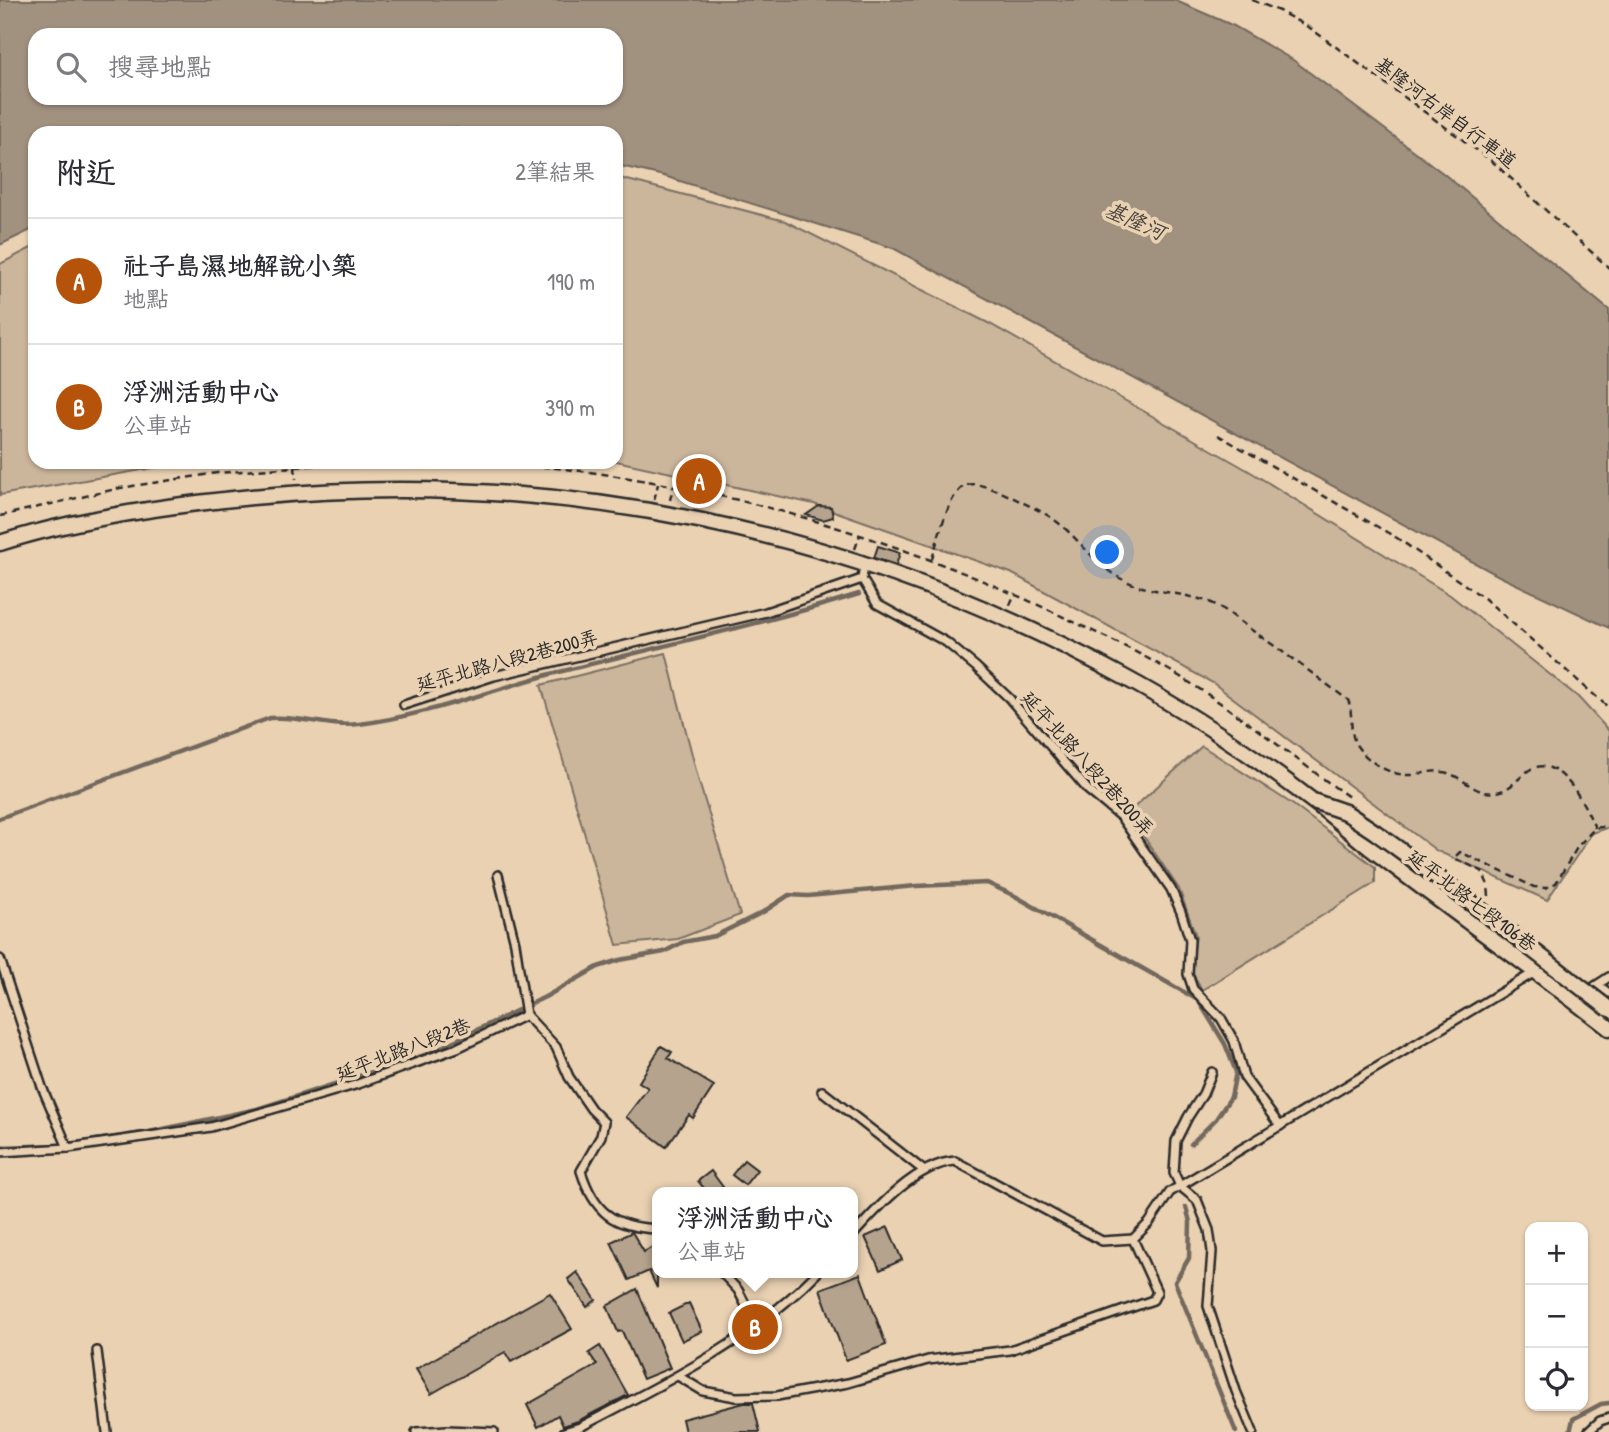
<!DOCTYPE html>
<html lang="zh-TW">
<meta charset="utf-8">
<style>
:root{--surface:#fff;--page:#f2f2f3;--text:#2b2b33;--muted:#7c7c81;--line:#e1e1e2;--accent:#b45309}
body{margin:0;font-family:"Patrick Hand","LXGW WenKai TC",sans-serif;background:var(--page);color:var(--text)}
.controls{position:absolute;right:21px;bottom:21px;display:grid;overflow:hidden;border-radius:14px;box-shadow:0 2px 5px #0004}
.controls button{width:63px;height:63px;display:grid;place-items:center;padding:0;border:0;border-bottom:2px solid var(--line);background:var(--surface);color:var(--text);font:35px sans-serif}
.you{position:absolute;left:1108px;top:553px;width:24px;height:24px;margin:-18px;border:5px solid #fff;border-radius:50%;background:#1a73e8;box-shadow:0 0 0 10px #1a73e833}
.badge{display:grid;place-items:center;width:46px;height:46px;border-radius:50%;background:var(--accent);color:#fff;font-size:23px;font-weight:700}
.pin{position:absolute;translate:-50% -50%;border:4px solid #fff;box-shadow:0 2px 7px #0006}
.popup{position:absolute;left:652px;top:1187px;width:206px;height:91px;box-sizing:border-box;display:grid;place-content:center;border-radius:14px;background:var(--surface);filter:drop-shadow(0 2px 5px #0005);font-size:23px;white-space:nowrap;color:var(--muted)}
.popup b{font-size:26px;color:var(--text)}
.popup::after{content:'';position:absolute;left:50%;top:100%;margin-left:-14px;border:14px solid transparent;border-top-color:var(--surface)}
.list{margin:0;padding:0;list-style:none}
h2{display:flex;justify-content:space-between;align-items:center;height:91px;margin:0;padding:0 28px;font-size:30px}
h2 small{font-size:23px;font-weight:400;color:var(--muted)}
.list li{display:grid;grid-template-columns:46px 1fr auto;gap:21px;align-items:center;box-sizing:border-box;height:126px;padding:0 28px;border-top:2px solid var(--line)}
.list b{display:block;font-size:26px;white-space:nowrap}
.list p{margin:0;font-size:23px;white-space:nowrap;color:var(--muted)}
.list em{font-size:23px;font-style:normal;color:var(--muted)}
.icon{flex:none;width:38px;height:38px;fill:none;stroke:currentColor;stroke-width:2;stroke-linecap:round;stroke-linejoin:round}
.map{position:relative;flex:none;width:1609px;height:1432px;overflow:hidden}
.search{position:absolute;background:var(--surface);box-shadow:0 2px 5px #0004;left:28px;top:28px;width:595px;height:77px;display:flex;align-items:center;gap:18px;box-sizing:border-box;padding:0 24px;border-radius:21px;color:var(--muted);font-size:26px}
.panel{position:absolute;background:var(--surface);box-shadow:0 2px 5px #0004;left:28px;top:126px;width:595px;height:343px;border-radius:21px}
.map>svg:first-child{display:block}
.green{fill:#cbb69c;stroke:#7b7064;stroke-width:2}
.water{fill:#a1917f;stroke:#72685d;stroke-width:2;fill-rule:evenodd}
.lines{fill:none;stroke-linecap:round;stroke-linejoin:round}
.stream{stroke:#72685d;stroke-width:4.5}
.building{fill:#b5a38d;stroke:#2b2b2b;stroke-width:2}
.lane-casing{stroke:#2b2b2b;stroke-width:12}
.street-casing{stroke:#2b2b2b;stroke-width:19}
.path{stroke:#2b2b2b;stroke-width:2.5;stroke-dasharray:7 5;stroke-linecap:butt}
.lane{stroke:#ead1b2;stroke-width:7}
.street{stroke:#ead1b2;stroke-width:14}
.street-bridge-casing{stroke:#2b2b2b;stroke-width:19;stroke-linecap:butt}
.street-bridge{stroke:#ead1b2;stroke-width:14}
.labels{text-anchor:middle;stroke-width:7;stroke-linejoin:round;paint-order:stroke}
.street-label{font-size:19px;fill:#2b2b2b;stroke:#ead1b2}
.water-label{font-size:21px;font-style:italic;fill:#484440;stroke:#ead1b2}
</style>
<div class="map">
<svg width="1609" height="1432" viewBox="0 0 1609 1432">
<rect width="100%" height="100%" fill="#ead1b2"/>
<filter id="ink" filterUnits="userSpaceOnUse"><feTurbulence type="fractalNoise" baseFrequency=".0143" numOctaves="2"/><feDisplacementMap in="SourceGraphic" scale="14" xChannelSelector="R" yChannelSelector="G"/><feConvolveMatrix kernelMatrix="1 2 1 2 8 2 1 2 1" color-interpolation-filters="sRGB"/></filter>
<g filter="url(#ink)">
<g class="green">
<polygon points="616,177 785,221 990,324 1249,471 1450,595 1578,697 1609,731 1609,827 1592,833 1547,900 1437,851 1213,683 1011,573 814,504 616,461"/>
<polygon points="35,246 35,462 187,462 0,495 0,264"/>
<polygon points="666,653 699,782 740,915 678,939 617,945 541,685"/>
<polygon points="1202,746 1292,804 1375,867 1375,883 1202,990 1191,970 1196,936 1179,889 1128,813"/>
</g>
<path class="water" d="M0,0H1174L1234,26L1293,60L1444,174L1609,310V628L1499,576L893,248L664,176L616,165V133H479L453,127L331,133H35V228L0,245ZM35,35H616V98H35Z"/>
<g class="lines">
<g class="stream">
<path d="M0,818L270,718C300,715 328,728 359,724C426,716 490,690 555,673C657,647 759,625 859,594"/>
<polyline points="0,1147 62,1145 149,1132 257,1109 425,1055 545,997 598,967 620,960 664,952 683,942 715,936 763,912 789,895 808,896 916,886 987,883 1015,896 1198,1000 1225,1044 1236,1072 1231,1097 1216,1119 1191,1144"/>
<polyline points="1186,1207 1190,1222 1189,1258 1175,1282 1236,1432"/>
<polyline points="1570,1432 1573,1419 1601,1404 1609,1403"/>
</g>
</g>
<g class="building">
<polygon points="690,474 711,478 708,490 687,486"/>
<polygon points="819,506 831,507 833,517 823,520 806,515"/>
<polygon points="878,546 900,553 896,565 874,558"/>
<polygon points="661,1046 672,1052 668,1058 714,1086 693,1118 689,1115 666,1147 626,1117 648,1088 639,1082"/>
<polygon points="744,1160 757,1170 745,1185 732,1175"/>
<polygon points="711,1171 723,1187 716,1192 707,1192 698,1181"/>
<polygon points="888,1227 902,1260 880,1270 865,1237"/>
<polygon points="632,1232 644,1252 657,1244 657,1288 649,1271 629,1280 611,1242"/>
<polygon points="577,1272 596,1300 587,1307 568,1279"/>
<polygon points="860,1274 886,1345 846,1360 820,1289"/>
<polygon points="637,1289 670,1368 643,1379 622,1331 618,1332 607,1306"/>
<polygon points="550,1293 572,1329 511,1362 505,1352 431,1394 416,1369"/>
<polygon points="689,1303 702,1331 682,1341 669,1313"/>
<polygon points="600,1346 628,1395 578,1421 563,1426 558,1415 538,1427 527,1405 597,1365 589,1353"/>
<polygon points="744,1403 753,1403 760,1432 685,1432 682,1419"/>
</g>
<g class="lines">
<defs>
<g id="lane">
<polyline points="864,565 862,579 877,604 946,642 976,667 1009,698 1088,790 1121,817 1171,889 1181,912 1190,940 1188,974 1193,989 1221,1018 1234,1041 1244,1077 1280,1126"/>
<polyline points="404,705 494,676 766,612 862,579"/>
<polyline points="498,875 515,943 526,1015"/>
<polyline points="0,959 42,1087 68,1148"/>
<polyline points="1598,985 1609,993"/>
<polyline points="1587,988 1589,990 1609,977"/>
<path d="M526,1015L556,1047L569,1077L591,1109L604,1122L601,1136L581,1171C594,1212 613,1227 657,1229"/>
<polyline points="1212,1072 1203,1094 1188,1117 1176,1141 1174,1173 1180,1186 1197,1200 1209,1230 1212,1251 1208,1306 1236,1391 1253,1432"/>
<polyline points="822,1091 923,1170"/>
<polyline points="0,1152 68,1148 211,1127 355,1085 457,1048 526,1015"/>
<path d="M853,1235C878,1207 917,1164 955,1161L1102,1241L1133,1239L1149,1223L1170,1192L1535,972"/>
<polyline points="722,1273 738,1290 756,1325"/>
<polyline points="97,1351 107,1432"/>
<polyline points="678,1376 703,1391 736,1397 777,1396 848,1383 928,1360 1010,1350 1153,1300 1157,1292 1133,1239"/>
<polyline points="416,1432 447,1430 494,1432"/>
<path d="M564,1432L580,1427C667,1382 747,1344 817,1273"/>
<polyline points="1588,1432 1600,1421 1609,1418"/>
</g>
<path id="street" d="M0,543C77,518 171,505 252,497C556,468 854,529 1122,676C1189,712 1254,756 1314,802C1333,816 1350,832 1369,847C1448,908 1530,966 1609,1028"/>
</defs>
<use href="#lane" class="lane-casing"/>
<use href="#street" class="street-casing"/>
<g class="path">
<polyline points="1252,0 1279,11 1310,28 1493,162 1609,268"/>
<polyline points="1218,435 1397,538 1484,598 1609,708"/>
<path d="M470,462C676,469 889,532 1074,622C1118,643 1163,664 1204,692C1254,725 1300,763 1349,797"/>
<polyline points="295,466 296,479"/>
<polyline points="654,500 658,484"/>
<polyline points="670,500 673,487"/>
<polyline points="0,516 120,488 217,473 359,462"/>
<polyline points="855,549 860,535"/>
<path d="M932,559C938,541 948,491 967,485C983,480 1021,502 1036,509C1072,526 1084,554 1113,574C1144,594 1176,590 1209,602C1225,608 1239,621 1253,631C1285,653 1316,676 1348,700C1354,714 1348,732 1357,746C1369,763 1391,776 1411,775C1422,775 1432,769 1443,772C1463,775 1474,796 1496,792C1512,790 1519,776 1531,769C1561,754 1586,807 1595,828"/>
<polyline points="1010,605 1015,593"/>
<polyline points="1489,896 1488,885 1482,871 1454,858 1460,852 1534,887 1546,888 1556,883 1578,846 1595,828 1609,826"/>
</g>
<use href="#lane" class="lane"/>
<use href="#street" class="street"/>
<defs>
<polyline id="street-bridge" points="1313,801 1345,812 1375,832 1450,886 1609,1009"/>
</defs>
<use href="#street-bridge" class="street-bridge-casing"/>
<use href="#street-bridge" class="street-bridge"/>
</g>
</g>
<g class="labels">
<g class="street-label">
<text transform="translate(1446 112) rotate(37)" y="7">基隆河右岸自行車道</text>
<text transform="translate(507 660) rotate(-15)" y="7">延平北路八段2巷200弄</text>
<text transform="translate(1088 763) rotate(48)" y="7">延平北路八段2巷200弄</text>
<text transform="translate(1472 900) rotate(37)" y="7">延平北路七段106巷</text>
<text transform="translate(403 1049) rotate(-21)" y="7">延平北路八段2巷</text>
</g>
<g class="water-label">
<text transform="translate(1135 221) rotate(24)" y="7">基隆河</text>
</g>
</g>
</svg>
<div class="controls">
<button>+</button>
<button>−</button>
<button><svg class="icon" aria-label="locate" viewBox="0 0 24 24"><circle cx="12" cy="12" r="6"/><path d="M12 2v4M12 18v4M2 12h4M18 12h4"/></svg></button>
</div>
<div class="you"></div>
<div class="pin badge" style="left:699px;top:481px">A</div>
<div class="pin badge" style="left:755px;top:1327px">B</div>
<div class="popup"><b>浮洲活動中心</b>公車站</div>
<div class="search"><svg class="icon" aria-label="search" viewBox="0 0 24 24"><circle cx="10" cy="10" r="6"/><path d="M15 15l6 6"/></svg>搜尋地點</div>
<section class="panel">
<h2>附近<small>2筆結果</small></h2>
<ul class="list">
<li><span class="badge">A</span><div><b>社子島濕地解說小築</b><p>地點</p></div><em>190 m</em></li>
<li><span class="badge">B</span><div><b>浮洲活動中心</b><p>公車站</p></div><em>390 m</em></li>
</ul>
</section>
</div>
